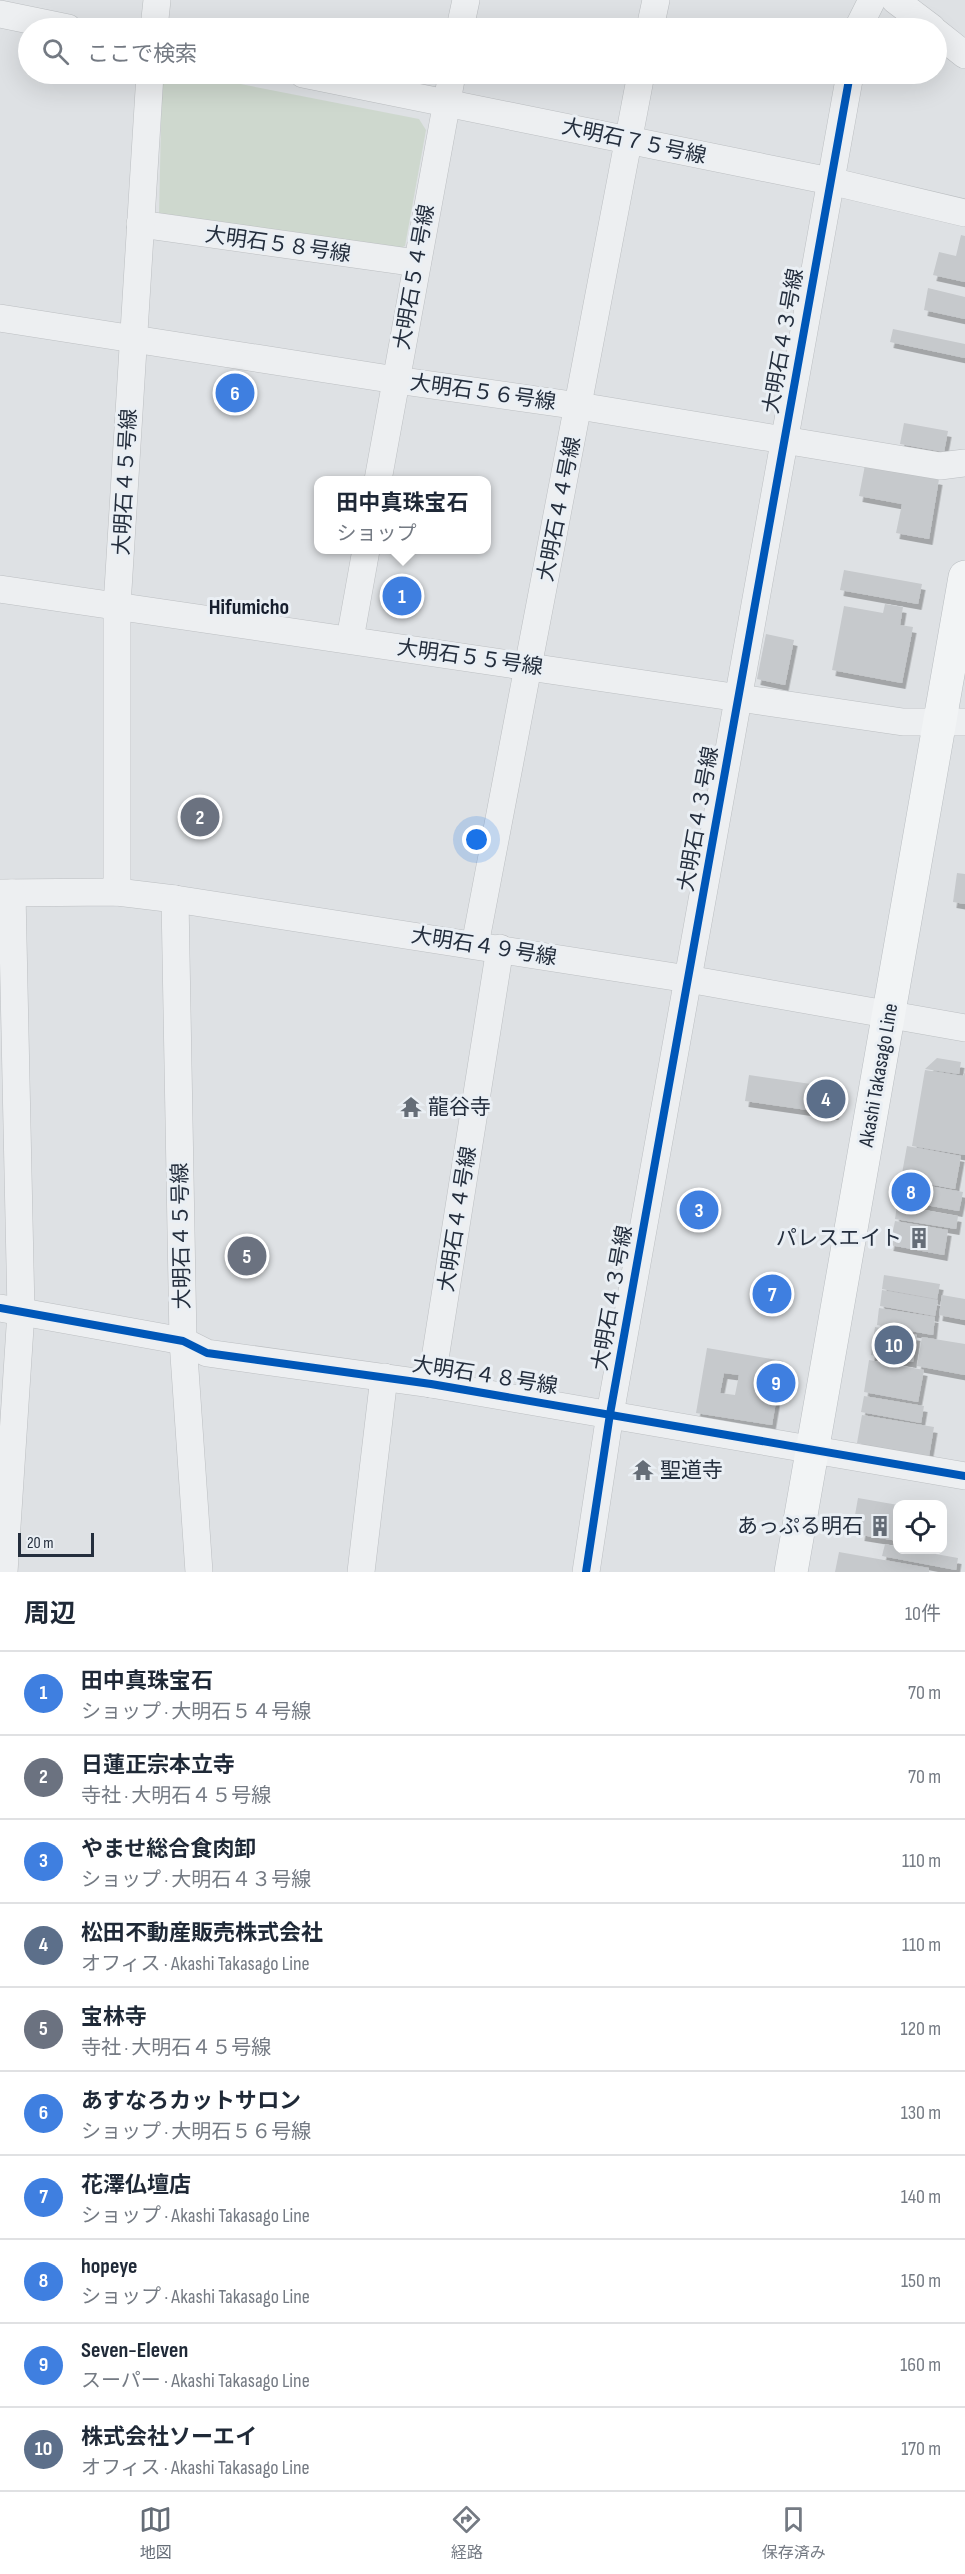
<!DOCTYPE html>
<html lang="ja">
<meta charset="utf-8">
<style>
:root{--surface:#fff;--page:#f6f6f7;--text:#1f2937;--muted:#747a83;--line:#e0e1e3;--accent:#656d77}
body{margin:0;font-family:"Sofia Sans Condensed","Noto Sans JP",sans-serif;background:var(--page);color:var(--text)}
.controls{position:absolute;right:18px;bottom:18px;display:grid;overflow:hidden;border-radius:12px;box-shadow:0 6px 24px #0002}
.controls button{width:54px;height:54px;display:grid;place-items:center;padding:0;border:0;border-bottom:2px solid var(--line);background:var(--surface);color:var(--text);font:30px sans-serif}
.scale{position:absolute;left:18px;bottom:15px;width:76px;box-sizing:border-box;padding-left:6px;border:3px solid #242e3d;border-top:0;font-size:16px;line-height:21px;white-space:nowrap;color:#242e3d;-webkit-text-stroke:4px #eaeff4;paint-order:stroke}
.you{position:absolute;left:477px;top:840px;width:21px;height:21px;margin:-15px;border:4px solid #fff;border-radius:50%;background:#1a73e8;box-shadow:0 0 0 9px #1a73e833}
.badge{display:grid;place-items:center;width:39px;height:39px;border-radius:50%;background:var(--accent);color:#fff;font-size:20px;font-weight:700}
.pin{position:absolute;translate:-50% -50%;border:3px solid #fff;box-shadow:0 2px 6px #0006}
.popup{position:absolute;left:314px;top:476px;width:177px;height:78px;box-sizing:border-box;display:grid;place-content:center;border-radius:12px;background:var(--surface);filter:drop-shadow(0 2px 4px #0005);font-size:20px;white-space:nowrap;color:var(--muted)}
.popup b{font-size:22px;color:var(--text)}
.popup::after{content:'';position:absolute;left:50%;top:100%;margin-left:-12px;border:12px solid transparent;border-top-color:var(--surface)}
.list{margin:0;padding:0;list-style:none}
h2{display:flex;justify-content:space-between;align-items:center;height:78px;margin:0;padding:0 24px;font-size:26px}
h2 small{font-size:20px;font-weight:400;color:var(--muted)}
.list li{display:grid;grid-template-columns:39px 1fr auto;gap:18px;align-items:center;box-sizing:border-box;height:84px;padding:0 24px;border-top:2px solid var(--line)}
.list b{display:block;font-size:22px;white-space:nowrap}
.list p{margin:0;font-size:20px;white-space:nowrap;color:var(--muted)}
.list em{font-size:20px;font-style:normal;color:var(--muted)}
.icon{flex:none;width:33px;height:33px;fill:none;stroke:currentColor;stroke-width:2;stroke-linecap:round;stroke-linejoin:round}
.map{position:relative;flex:none;width:965px;height:1572px;overflow:hidden}
.search{position:absolute;background:var(--surface);box-shadow:0 6px 24px #0002;left:18px;right:18px;top:18px;height:66px;display:flex;align-items:center;gap:15px;box-sizing:border-box;padding:0 21px;border-radius:33px;color:var(--muted);font-size:22px}
.sheet{height:918px;background:var(--surface)}
nav{display:flex;justify-content:space-around;align-items:center;box-sizing:border-box;height:84px;border-top:2px solid var(--line);background:var(--surface);font-size:16px;color:var(--muted)}
nav a{display:grid;justify-items:center;gap:3px}
nav .on{color:var(--accent)}
.map>svg:first-child{display:block}
.green{fill:#ced8ce}
.building{fill:#c6c9cc;fill-rule:evenodd;filter:url(#shadow)}
.lines{fill:none;stroke-linecap:round;stroke-linejoin:round}
.minor-casing{stroke:#bcbfc2;stroke-width:28}
.major-casing{stroke:#babec2;stroke-width:34}
.minor{stroke:#edeff1;stroke-width:27}
.major{stroke:#f2f4f5;stroke-width:33}
.cycleway-casing{stroke:#eaeff4;stroke-width:11}
.cycleway{stroke:#0057b8;stroke-width:8}
.labels{text-anchor:middle;stroke-width:6;stroke-linejoin:round;paint-order:stroke}
.street-label{font-size:21px;fill:#242e3d;stroke:#eaeff4}
.poi-label{font-size:21px;fill:#242e3d;stroke:#eaeff4;text-anchor:start}
.neighbourhood-label{font-size:22px;font-weight:bold;fill:#171f2e;stroke:#eaeff4}
</style>
<div class="map">
<svg width="965" height="1572" viewBox="0 0 965 1572">
<defs>
<filter id="shadow"><feDropShadow dx="3.5" dy="6" stdDeviation="0" flood-color="#0004"/></filter>
</defs>
<rect width="100%" height="100%" fill="#dee1e4"/>
<polygon class="green" points="168,74 189,74 419,119 426,130 405,246 396,250 159,215 162,79"/>
<g class="building">
<polygon points="961,235 965,236 965,282 933,275 939,252 956,256"/>
<polygon points="928,288 965,297 965,319 924,310"/>
<polygon points="893,329 965,344 965,358 890,342"/>
<polygon points="904,423 948,431 944,452 900,444"/>
<polygon points="865,465 939,479 929,539 896,533 902,504 859,496"/>
<polygon points="844,570 922,584 918,604 840,590"/>
<polygon points="885,604 903,607 900,625 913,627 902,683 832,670 844,606 883,613"/>
<polygon points="766,634 794,640 785,685 757,679"/>
<polygon points="957,873 965,874 965,904 953,902"/>
<polygon points="937,1058 961,1062 959,1074 925,1069"/>
<polygon points="925,1070 963,1076 965,1072 965,1155 912,1146"/>
<polygon points="749,1075 839,1088 835,1114 745,1101"/>
<polygon points="907,1146 961,1156 955,1189 901,1179"/>
<polygon points="901,1181 963,1192 959,1211 898,1200"/>
<polygon points="897,1205 958,1216 956,1229 895,1219"/>
<polygon points="895,1221 948,1230 944,1255 890,1245"/>
<polygon points="884,1275 940,1284 937,1299 882,1289"/>
<polygon points="882,1290 938,1300 935,1316 880,1306"/>
<polygon points="942,1295 965,1299 965,1320 939,1315"/>
<polygon points="879,1308 935,1317 933,1335 877,1325"/>
<polygon points="875,1327 917,1335 913,1362 871,1355"/>
<polygon points="922,1337 965,1344 965,1375 917,1366"/>
<path d="M707,1348L783,1361L772,1425L696,1413ZM724,1373L739,1375L735,1395L720,1393Z"/>
<polygon points="869,1360 924,1370 918,1402 864,1392"/>
<polygon points="864,1396 924,1406 921,1423 861,1412"/>
<polygon points="862,1415 934,1427 929,1456 857,1443"/>
<polygon points="858,1498 898,1505 898,1541 861,1535 864,1517 855,1515"/>
<polygon points="885,1544 898,1547 898,1550 913,1550 958,1558 956,1570 882,1556"/>
<polygon points="839,1552 929,1568 929,1572 835,1572"/>
</g>
<g class="lines">
<defs>
<g id="minor">
<polyline points="895,0 932,28"/>
<polyline points="0,14 68,28"/>
<polyline points="154,28 157,0"/>
<polyline points="460,28 466,0"/>
<polyline points="650,28 656,0"/>
<polyline points="858,28 872,0"/>
<polyline points="936,32 965,55"/>
<polyline points="303,74 830,181 965,213"/>
<polyline points="140,224 417,263"/>
<polyline points="0,318 396,380 579,406 940,466 965,463"/>
<polyline points="378,480 452,74"/>
<polyline points="0,589 903,722 965,722"/>
<polyline points="350,639 366,550"/>
<polyline points="117,892 117,606 150,74"/>
<polyline points="0,893 117,892 175,899 688,979 965,1028"/>
<polyline points="175,899 183,1341 199,1572"/>
<polyline points="475,945 641,74"/>
<polyline points="0,1308 183,1341 207,1353 431,1384 965,1476"/>
<polyline points="431,1384 500,948"/>
<polyline points="4,1572 21,1312 12,893"/>
<polyline points="361,1572 384,1377"/>
<polyline points="586,1572 610,1414 850,74"/>
</g>
<polyline id="major" points="791,1572 965,577"/>
</defs>
<use href="#minor" class="minor-casing"/>
<use href="#major" class="major-casing"/>
<use href="#minor" class="minor"/>
<use href="#major" class="major"/>
<defs>
<g id="cycleway">
<polyline points="0,1308 183,1341 207,1353 431,1384 965,1476"/>
<polyline points="586,1572 610,1414 850,74"/>
</g>
</defs>
<use href="#cycleway" class="cycleway-casing"/>
<use href="#cycleway" class="cycleway"/>
</g>
<defs>
<symbol id="temple-bare" viewBox="-9 -9 18 18"><path d="M0-6L5-2H3V0L6.5 2.5H4V6H1.5V3h-3V6H-4V2.5H-6.5L-3 0V-2H-5Z" fill="#656d77" stroke="#eaeff4" stroke-width="2.5" paint-order="stroke"/></symbol>
<symbol id="building-bare" viewBox="-9 -9 18 18"><path d="M-4-6H4V6H1V3H-1V6H-4ZM-2.5-4.3h1.7v1.8h-1.7ZM.8-4.3h1.7v1.8H.8ZM-2.5-1h1.7V.8h-1.7ZM.8-1h1.7V.8H.8Z" fill="#656d77" stroke="#eaeff4" stroke-width="2.5" paint-order="stroke"/></symbol>
</defs>
<g fill-rule="evenodd">
<use href="#temple-bare" x="396" y="1092" width="30" height="30"/>
<use href="#building-bare" x="904" y="1223" width="30" height="30"/>
<use href="#temple-bare" x="628" y="1455" width="30" height="30"/>
<use href="#building-bare" x="865" y="1511" width="30" height="30"/>
</g>
<g class="labels">
<g class="street-label">
<text transform="translate(634 141) rotate(12)" y="7">大明石７５号線</text>
<text transform="translate(278 244) rotate(8)" y="7">大明石５８号線</text>
<text transform="translate(414 277) rotate(-80)" y="7">大明石５４号線</text>
<text transform="translate(783 341) rotate(-80)" y="7">大明石４３号線</text>
<text transform="translate(483 392) rotate(8)" y="7">大明石５６号線</text>
<text transform="translate(125 482) rotate(-87)" y="7">大明石４５号線</text>
<text transform="translate(559 509) rotate(-79)" y="7">大明石４４号線</text>
<text transform="translate(470 657) rotate(8)" y="7">大明石５５号線</text>
<text transform="translate(698 819) rotate(-80)" y="7">大明石４３号線</text>
<text transform="translate(484 946) rotate(9)" y="7">大明石４９号線</text>
<text transform="translate(878 1075) rotate(-80)" y="7">Akashi Takasago Line</text>
<text transform="translate(457 1219) rotate(-81)" y="7">大明石４４号線</text>
<text transform="translate(181 1236) rotate(-91)" y="7">大明石４５号線</text>
<text transform="translate(612 1298) rotate(-80)" y="7">大明石４３号線</text>
<text transform="translate(485 1375) rotate(9)" y="7">大明石４８号線</text>
</g>
<g class="poi-label">
<text x="428" y="1114">龍谷寺</text>
<text x="902" y="1245" text-anchor="end">パレスエイト</text>
<text x="660" y="1477">聖道寺</text>
<text x="863" y="1533" text-anchor="end">あっぷる明石</text>
</g>
<g class="neighbourhood-label">
<text x="249" y="614">Hifumicho</text>
</g>
</g>
</svg>
<div class="controls">
<button><svg class="icon" aria-label="locate" viewBox="0 0 24 24"><circle cx="12" cy="12" r="6"/><path d="M12 2v4M12 18v4M2 12h4M18 12h4"/></svg></button>
</div>
<div class="scale">20 m</div>
<div class="you"></div>
<div class="pin badge" style="left:402px;top:596px;background:#3f7fe0">1</div>
<div class="popup"><b>田中真珠宝石</b>ショップ</div>
<div class="pin badge" style="left:200px;top:817px;background:#6b7280">2</div>
<div class="pin badge" style="left:699px;top:1210px;background:#3f7fe0">3</div>
<div class="pin badge" style="left:826px;top:1099px;background:#5c6f8a">4</div>
<div class="pin badge" style="left:247px;top:1256px;background:#6b7280">5</div>
<div class="pin badge" style="left:235px;top:393px;background:#3f7fe0">6</div>
<div class="pin badge" style="left:772px;top:1294px;background:#3f7fe0">7</div>
<div class="pin badge" style="left:911px;top:1192px;background:#3f7fe0">8</div>
<div class="pin badge" style="left:776px;top:1383px;background:#3f7fe0">9</div>
<div class="pin badge" style="left:894px;top:1345px;background:#5c6f8a">10</div>
<div class="search"><svg class="icon" aria-label="search" viewBox="0 0 24 24"><circle cx="10" cy="10" r="6"/><path d="M15 15l6 6"/></svg>ここで検索</div>
</div>
<section class="sheet">
<h2>周辺<small>10件</small></h2>
<ul class="list">
<li><span class="badge" style="background:#3f7fe0">1</span><div><b>田中真珠宝石</b><p>ショップ · 大明石５４号線</p></div><em>70 m</em></li>
<li><span class="badge" style="background:#6b7280">2</span><div><b>日蓮正宗本立寺</b><p>寺社 · 大明石４５号線</p></div><em>70 m</em></li>
<li><span class="badge" style="background:#3f7fe0">3</span><div><b>やませ総合食肉卸</b><p>ショップ · 大明石４３号線</p></div><em>110 m</em></li>
<li><span class="badge" style="background:#5c6f8a">4</span><div><b>松田不動産販売株式会社</b><p>オフィス · Akashi Takasago Line</p></div><em>110 m</em></li>
<li><span class="badge" style="background:#6b7280">5</span><div><b>宝林寺</b><p>寺社 · 大明石４５号線</p></div><em>120 m</em></li>
<li><span class="badge" style="background:#3f7fe0">6</span><div><b>あすなろカットサロン</b><p>ショップ · 大明石５６号線</p></div><em>130 m</em></li>
<li><span class="badge" style="background:#3f7fe0">7</span><div><b>花澤仏壇店</b><p>ショップ · Akashi Takasago Line</p></div><em>140 m</em></li>
<li><span class="badge" style="background:#3f7fe0">8</span><div><b>hopeye</b><p>ショップ · Akashi Takasago Line</p></div><em>150 m</em></li>
<li><span class="badge" style="background:#3f7fe0">9</span><div><b>Seven-Eleven</b><p>スーパー · Akashi Takasago Line</p></div><em>160 m</em></li>
<li><span class="badge" style="background:#5c6f8a">10</span><div><b>株式会社ソーエイ</b><p>オフィス · Akashi Takasago Line</p></div><em>170 m</em></li>
</ul>
</section>
<nav>
<a class="on"><svg class="icon" aria-label="map" viewBox="0 0 24 24"><path d="M3 6l6-2 6 2 6-2v14l-6 2-6-2-6 2zM9 4v14M15 6v14"/></svg>地図</a>
<a><svg class="icon" aria-label="directions" viewBox="0 0 24 24"><path d="M12 3l9 9-9 9-9-9zM9 14v-3h6M13 9l2 2-2 2"/></svg>経路</a>
<a><svg class="icon" aria-label="saved" viewBox="0 0 24 24"><path d="M7 4h10v16l-5-4-5 4z"/></svg>保存済み</a>
</nav>
